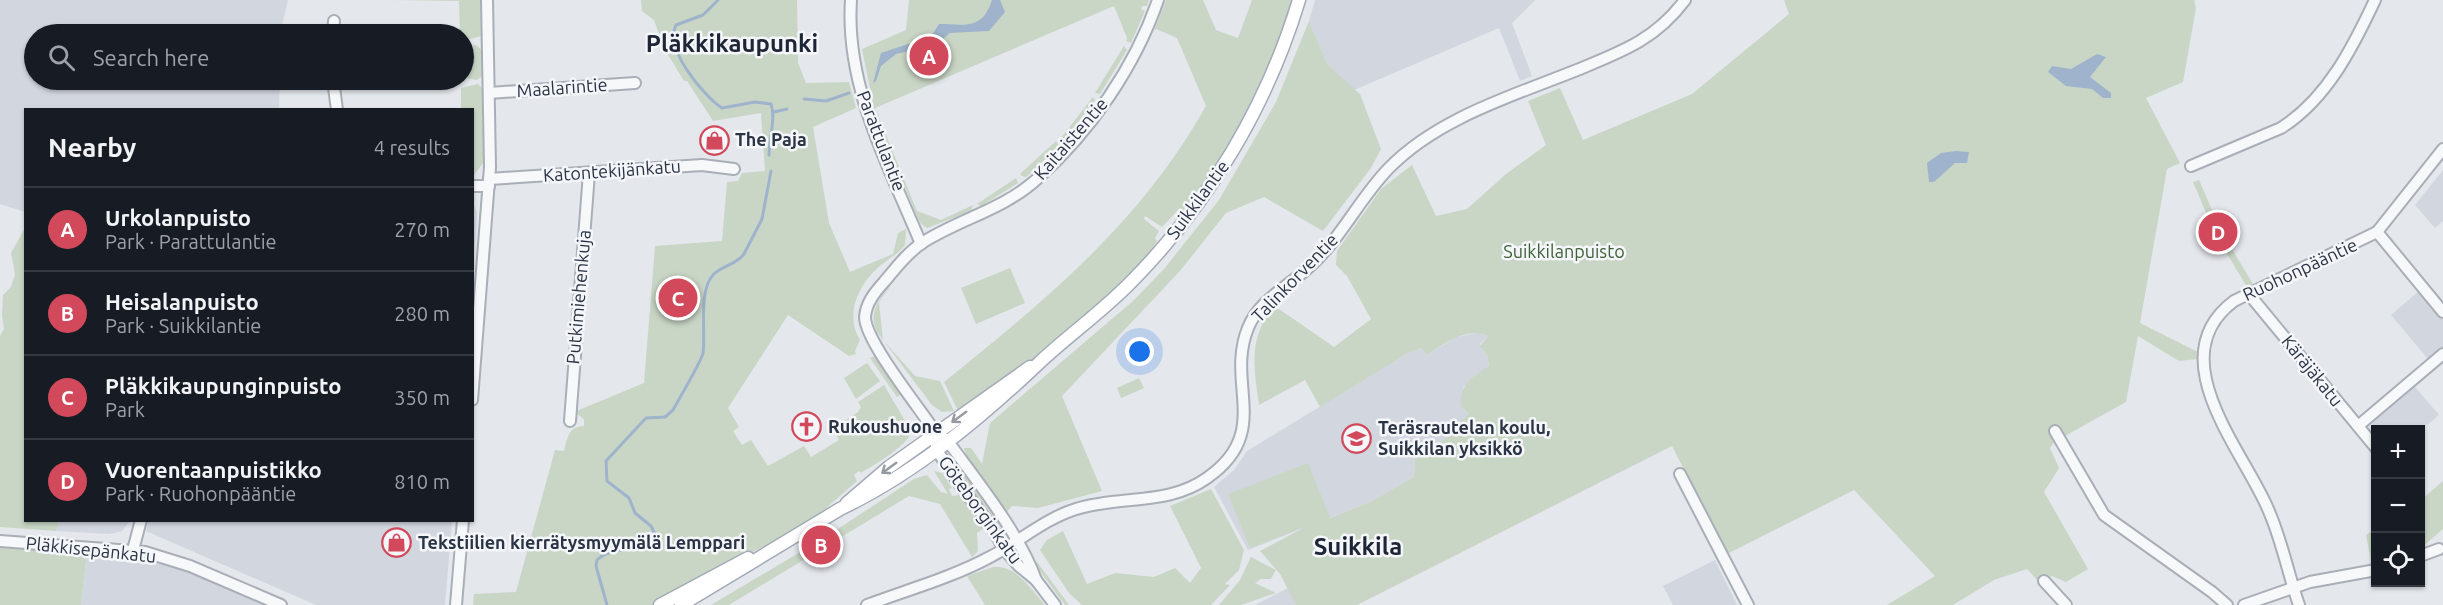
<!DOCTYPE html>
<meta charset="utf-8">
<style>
:root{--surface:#171b24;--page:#20242c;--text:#f1f3f6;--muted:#9ea1a6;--line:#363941;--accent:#d1495b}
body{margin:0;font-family:Ubuntu,sans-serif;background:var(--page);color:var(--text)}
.controls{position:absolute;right:18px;bottom:18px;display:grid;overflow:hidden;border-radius:0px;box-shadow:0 2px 4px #0004}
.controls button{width:54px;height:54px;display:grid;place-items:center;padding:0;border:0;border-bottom:2px solid var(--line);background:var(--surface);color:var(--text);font:30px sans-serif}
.you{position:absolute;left:1140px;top:352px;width:21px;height:21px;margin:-15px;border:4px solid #fff;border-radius:50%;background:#1a73e8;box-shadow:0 0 0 9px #1a73e833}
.badge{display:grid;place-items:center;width:39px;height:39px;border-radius:50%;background:var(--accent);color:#fff;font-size:20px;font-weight:700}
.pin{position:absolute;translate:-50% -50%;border:3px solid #fff;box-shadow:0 2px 6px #0006}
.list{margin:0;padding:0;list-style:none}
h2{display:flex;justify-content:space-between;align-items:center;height:78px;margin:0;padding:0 24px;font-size:26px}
h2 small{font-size:20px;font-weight:400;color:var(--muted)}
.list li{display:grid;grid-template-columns:39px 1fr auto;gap:18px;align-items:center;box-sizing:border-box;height:84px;padding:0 24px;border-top:2px solid var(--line)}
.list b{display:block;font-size:22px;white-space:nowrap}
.list p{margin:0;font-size:20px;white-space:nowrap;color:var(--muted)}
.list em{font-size:20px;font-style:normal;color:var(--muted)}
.icon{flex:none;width:33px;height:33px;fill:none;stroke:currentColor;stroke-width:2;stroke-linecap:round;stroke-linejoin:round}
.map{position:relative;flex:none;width:2443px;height:605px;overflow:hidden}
.search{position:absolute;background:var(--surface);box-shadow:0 2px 4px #0004;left:24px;top:24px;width:450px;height:66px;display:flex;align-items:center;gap:15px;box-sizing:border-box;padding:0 21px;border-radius:33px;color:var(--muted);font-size:22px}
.panel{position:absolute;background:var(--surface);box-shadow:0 2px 4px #0004;left:24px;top:108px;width:450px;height:414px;border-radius:0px}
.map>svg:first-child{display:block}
.built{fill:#d2d6de}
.green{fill:#c9d6c5}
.water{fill:#9fb4cc}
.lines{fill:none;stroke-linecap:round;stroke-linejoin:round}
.stream{stroke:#9fb4cc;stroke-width:3}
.minor-casing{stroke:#a9aeb7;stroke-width:14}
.major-casing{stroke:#a3abb8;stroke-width:15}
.minor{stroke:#f7f8fa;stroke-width:10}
.major{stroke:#fff;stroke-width:12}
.oneway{stroke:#959aa2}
.labels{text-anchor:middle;stroke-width:5;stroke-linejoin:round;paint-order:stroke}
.street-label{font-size:18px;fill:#2b3445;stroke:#f4f6f9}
.poi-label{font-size:18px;font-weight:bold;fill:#2b3445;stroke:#f4f6f9;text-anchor:start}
.park-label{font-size:18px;fill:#3f6138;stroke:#f4f6f9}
.district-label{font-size:24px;font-weight:bold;fill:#1d2536;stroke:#f4f6f9}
</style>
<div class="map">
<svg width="2443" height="605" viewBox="0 0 2443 605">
<rect width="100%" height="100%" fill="#e4e7ec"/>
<g class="built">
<polygon points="0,0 288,0 280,34 34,34 34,80 280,80 279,109 26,110 25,212 0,204"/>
<polygon points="1315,0 1535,0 1512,23 1532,76 1520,81 1499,28 1340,96 1309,21"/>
<polygon points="2443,170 2443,221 2435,228 2415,205"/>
<polygon points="473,201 477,213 473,267"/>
<polygon points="2419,291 2443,320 2443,348 2429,360 2391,315"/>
<polygon points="1477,333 1488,336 1480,344 1487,355 1489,366 1463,387 1469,414 1452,435 1421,452 1415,459 1414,477 1370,502 1248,550 1214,487 1234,470 1247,451 1408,353 1423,348 1427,355 1456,337"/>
<polygon points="2415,387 2439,415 2421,430 2376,430 2375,439 2371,430 2373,422"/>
<polygon points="59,521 130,521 122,531 110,534 56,531"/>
<polygon points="149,521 452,521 445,605 316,605 146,531"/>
<polygon points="87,552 117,555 178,568 265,605 81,605"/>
<polygon points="1715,560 1737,605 1673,605 1663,586"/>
<polygon points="1288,588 1296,605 1255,605"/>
</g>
<g class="green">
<polygon points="393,0 480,0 481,36 470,39 460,34 459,1"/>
<path d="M641,0H797L798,63L806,83L849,82L856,108L813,127L829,223L850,272L893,254L898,233L906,229L905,245C899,253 891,257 885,262C861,279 843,313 860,340L855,351L856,354L849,356L788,315L728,408L739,427L733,431L742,445L751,440L768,466L804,446L811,457L839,440L832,429L858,412L861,407L858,402L884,385L911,431C909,446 873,465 861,473L859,471L854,475L857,481L817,516L788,534L707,575L654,605H473L474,594L516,592L555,450L564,451C568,437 568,427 584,426V419L574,412L644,383L655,246L722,241L727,182L738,181L742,173L765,171L761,113L713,121L687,81H684L664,48L654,20L642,11Z"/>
<polygon points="909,0 1149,0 1147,6 1142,6 1141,9 1145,11 1131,43 1126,41 1127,38 1114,6 875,108 917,211 941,220 973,205 971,211 927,228 920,223 876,118 862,49 906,30"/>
<path d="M1166,0H1203L1216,30L1238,38L1252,0H1293C1270,72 1237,137 1194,199L1182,211L1179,209L1162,227L1145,216L1144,219L1159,231L1155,238L1157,241C1119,305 1020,367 959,413L944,382C1047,299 1140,223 1206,106L1177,38L1156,29L1154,31Z"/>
<path d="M1784,0H2194L2196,8L2183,82L2146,98L2180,163L2167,169L2140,323L2198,352L2197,359L2179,361L2138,336L2126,402L2054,442L2050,448L2059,468L2044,492L2088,569L2066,582L2052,576L2039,582L2027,569L1994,580L1953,605H1887L1935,576L1854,490L1727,554L1672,446L1357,605H1296L1280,574L1260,551L1307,526L1250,548L1228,494L1308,463L1330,518L1370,502L1414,477L1415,459L1421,452L1452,435L1461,421L1469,414L1461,406C1460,384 1471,378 1489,366L1487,355L1480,346L1488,336C1465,327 1446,343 1427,355L1422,348L1408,353L1320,407L1305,380L1259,405C1254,370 1248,339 1272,309H1279L1334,347L1371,319L1347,276L1336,265L1337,251L1381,189L1412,165L1436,216L1467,209L1506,174L1546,145L1528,101L1560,88L1583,140L1692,94L1789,14Z"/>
<polygon points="1309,21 1327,64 1360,94 1381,149 1371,168 1323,231 1264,197 1226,213 1180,271 1062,396 1102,491 1038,508 1012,506 1005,514 967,458 964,448 971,448 982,464 990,423 1133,301 1164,269 1219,200 1276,102"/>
<polygon points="476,45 482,50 482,76 477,80 464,78 464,46"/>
<polygon points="1124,46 1127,50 1100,94 1095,93"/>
<polygon points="478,84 482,88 484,162 473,176 472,110 461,109 461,88"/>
<polygon points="1093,97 1095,100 1066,138 1061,138"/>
<polygon points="1056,141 1059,146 1026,177 1022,176 1020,174"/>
<polygon points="1016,178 1018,183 981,206 977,204"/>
<polygon points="2199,180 2221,231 2253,284 2247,287 2215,234 2193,182"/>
<polygon points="25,228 26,520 59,521 56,531 0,527 0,336 4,329 2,316 3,295 11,287 15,274 11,253"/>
<polygon points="1010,268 1025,303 976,324 961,288"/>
<path d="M892,284L879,302L883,340L915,376L940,381L954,411L942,412L932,405L877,332C868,312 879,299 892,284Z"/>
<polygon points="877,355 900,395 897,397 870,358"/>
<polygon points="867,363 880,381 856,399 844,378"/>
<polygon points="1139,378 1144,388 1121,398 1117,388"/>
<polygon points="952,457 996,520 992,522 949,459"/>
<polygon points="934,471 942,473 952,488 949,489 952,496 961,495 987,526 977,533 978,551 972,557 940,504 909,496 729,605 711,605 824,538 914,479 927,475 941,492 948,494"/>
<polygon points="2443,481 2443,529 2421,548 2421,500"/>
<polygon points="1211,489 1244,550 1239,570 1225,584 1230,585 1211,605 1082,605 1069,593 1040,550 1047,540 1063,531 1087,584 1115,573 1154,577 1175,568 1190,583 1201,568 1170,506"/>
<polygon points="2375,529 2375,565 2372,565 2366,535"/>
<polygon points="0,545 87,552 81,605 0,605"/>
<polygon points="1251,557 1276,570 1271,579 1261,579 1255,583 1276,593 1241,605 1219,605 1240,580"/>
<polygon points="1037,562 1069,605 1065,605 1034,563"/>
<path d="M993,567C1016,564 1031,590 1045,605H985L967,576Z"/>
</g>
<g class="water">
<path d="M992,0H1000L1005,12L989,31L950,33L936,45L896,54L881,66L876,81L873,83L881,53L908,44L928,41L939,24C965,24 982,31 992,0Z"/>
<polygon points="2097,54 2106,57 2090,77 2111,93 2111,98 2103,98 2092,89 2066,86 2048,72 2052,66 2071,69"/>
<polygon points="1956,151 1969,152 1967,163 1955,163 1934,182 1929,182 1927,163 1941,153"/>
</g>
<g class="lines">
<g class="stream">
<path d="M718,0L703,15L676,25C664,49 703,95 722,108L755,102L771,104C776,118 769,139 769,155"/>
<polyline points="804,99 826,101 849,93"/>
<polyline points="774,112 787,109"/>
<path d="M607,605L596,566L597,560C614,544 641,555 657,538L651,526L635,513L629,498L607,481L606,461L646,418L665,417L673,410C678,401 702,360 703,353C706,332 698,291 713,275C721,266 736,265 744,254L762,219L771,171"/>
</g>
<defs>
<g id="minor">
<path d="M851,0C845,87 889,166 921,244"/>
<polyline points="333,34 334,21"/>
<polyline points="333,80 337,110"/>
<polyline points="489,93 635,83"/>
<path d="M2191,166L2281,128C2327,99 2353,47 2375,0"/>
<polyline points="489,179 702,165 734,169"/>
<polyline points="472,186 489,186"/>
<polyline points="2377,232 2443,312"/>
<polyline points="2248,293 2376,448"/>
<polyline points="472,400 490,167 487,0"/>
<polyline points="570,421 589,173"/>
<polyline points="2358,426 2443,354"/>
<polyline points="2055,431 2104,515 2212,592 2227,605"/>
<polyline points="936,433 936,449 960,485 991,526 1004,549 1019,566 1036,580 1055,605"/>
<polyline points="1680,474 1748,605"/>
<polyline points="0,541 145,552 190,566 281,605"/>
<polyline points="133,550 141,520"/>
<polyline points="2420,556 2439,549"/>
<path d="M1036,580C1020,534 976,480 947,440L936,433C921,410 865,341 865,317C866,303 875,292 884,282C895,269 907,253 922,243C959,219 1003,210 1037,179C1090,132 1135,67 1158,0"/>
<polyline points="2044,581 2066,605"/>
<polyline points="456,605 463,520"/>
<path d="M867,605C907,590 953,577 990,557C1019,542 1044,519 1076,509C1120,495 1168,506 1207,478C1273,432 1225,384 1248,328C1258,302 1286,287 1306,270C1340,241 1358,200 1389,168C1438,118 1512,96 1577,70C1621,52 1655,40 1685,0"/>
<polyline points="2244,605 2310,582 2376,570"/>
<path d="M2299,605C2288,574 2282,540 2268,509C2243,450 2159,357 2234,301L2377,232L2443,149"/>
</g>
<g id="major">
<polyline points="847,503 889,467 1030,367"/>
<polyline points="660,605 748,558"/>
<path d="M681,605L840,509C914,474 981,418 1040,362C1070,334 1103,311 1132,281C1209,203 1267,106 1299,0"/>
</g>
</defs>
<use href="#minor" class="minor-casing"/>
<use href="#major" class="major-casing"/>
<use href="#minor" class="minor"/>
<use href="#major" class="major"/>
</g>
<defs><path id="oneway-shaft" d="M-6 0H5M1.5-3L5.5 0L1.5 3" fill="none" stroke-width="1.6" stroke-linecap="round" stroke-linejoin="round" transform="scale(1.5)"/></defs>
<g class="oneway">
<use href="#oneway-shaft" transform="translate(959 417) rotate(144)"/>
<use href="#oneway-shaft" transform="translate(889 468) rotate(144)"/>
</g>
<defs>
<symbol id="shop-ring" viewBox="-11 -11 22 22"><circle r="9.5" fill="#f4f6f9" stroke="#d1495b" stroke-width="1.5"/><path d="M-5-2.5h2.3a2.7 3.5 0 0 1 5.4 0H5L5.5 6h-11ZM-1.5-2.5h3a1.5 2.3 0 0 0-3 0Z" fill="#d1495b"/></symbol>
<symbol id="church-ring" viewBox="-11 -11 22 22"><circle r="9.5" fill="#f4f6f9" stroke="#d1495b" stroke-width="1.5"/><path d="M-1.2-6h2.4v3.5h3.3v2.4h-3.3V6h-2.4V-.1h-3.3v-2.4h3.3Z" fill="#d1495b"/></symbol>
<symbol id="school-ring" viewBox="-11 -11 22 22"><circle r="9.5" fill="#f4f6f9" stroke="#d1495b" stroke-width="1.5"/><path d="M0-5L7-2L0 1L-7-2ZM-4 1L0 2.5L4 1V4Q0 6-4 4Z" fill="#d1495b"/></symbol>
</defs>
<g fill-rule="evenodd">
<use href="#shop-ring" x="698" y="124" width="33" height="33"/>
<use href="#church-ring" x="790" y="410" width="33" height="33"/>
<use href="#school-ring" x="1340" y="422" width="33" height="33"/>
<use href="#shop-ring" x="380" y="526" width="33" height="33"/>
</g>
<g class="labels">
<g class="street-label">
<text transform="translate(562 88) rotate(-4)" y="6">Maalarintie</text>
<text transform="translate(1071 139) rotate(-49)" y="6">Kaitaistentie</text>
<text transform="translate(881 141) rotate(69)" y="6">Parattulantie</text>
<text transform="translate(612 171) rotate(-4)" y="6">Katontekijänkatu</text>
<text transform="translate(1198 200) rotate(-54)" y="6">Suikkilantie</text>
<text transform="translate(2300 270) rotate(-25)" y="6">Ruohonpääntie</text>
<text transform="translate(1295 278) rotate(-46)" y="6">Talinkorventie</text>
<text transform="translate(579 297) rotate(-85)" y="6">Putkimiehenkuja</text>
<text transform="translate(2312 371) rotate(51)" y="6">Käräjäkatu</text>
<text transform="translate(980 510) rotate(54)" y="6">Göteborginkatu</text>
<text transform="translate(91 550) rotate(6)" y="6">Pläkkisepänkatu</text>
</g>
<g class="poi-label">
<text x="735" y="146">The Paja</text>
<text x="828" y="433">Rukoushuone</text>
<text x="1378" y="434">Teräsrautelan koulu,<tspan x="1378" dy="21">Suikkilan yksikkö</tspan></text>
<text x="418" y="549">Tekstiilien kierrätysmyymälä Lemppari</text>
</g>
<g class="park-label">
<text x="1564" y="258">Suikkilanpuisto</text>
</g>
<g class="district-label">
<text x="732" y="52">Pläkkikaupunki</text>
<text x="1358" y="555">Suikkila</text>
</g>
</g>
</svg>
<div class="controls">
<button>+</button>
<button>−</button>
<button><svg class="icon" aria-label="locate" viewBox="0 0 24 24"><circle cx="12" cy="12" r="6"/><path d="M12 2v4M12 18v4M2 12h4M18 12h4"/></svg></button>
</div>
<div class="you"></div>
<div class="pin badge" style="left:929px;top:56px">A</div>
<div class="pin badge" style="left:821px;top:545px">B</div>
<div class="pin badge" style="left:678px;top:298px">C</div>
<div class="pin badge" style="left:2218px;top:232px">D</div>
<div class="search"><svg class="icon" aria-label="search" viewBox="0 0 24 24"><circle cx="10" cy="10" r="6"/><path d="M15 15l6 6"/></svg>Search here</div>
<section class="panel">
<h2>Nearby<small>4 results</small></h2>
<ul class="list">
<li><span class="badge">A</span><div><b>Urkolanpuisto</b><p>Park · Parattulantie</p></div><em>270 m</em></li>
<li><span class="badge">B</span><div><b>Heisalanpuisto</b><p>Park · Suikkilantie</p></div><em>280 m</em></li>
<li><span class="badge">C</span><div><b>Pläkkikaupunginpuisto</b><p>Park</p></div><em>350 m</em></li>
<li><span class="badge">D</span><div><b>Vuorentaanpuistikko</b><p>Park · Ruohonpääntie</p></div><em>810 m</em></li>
</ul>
</section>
</div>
